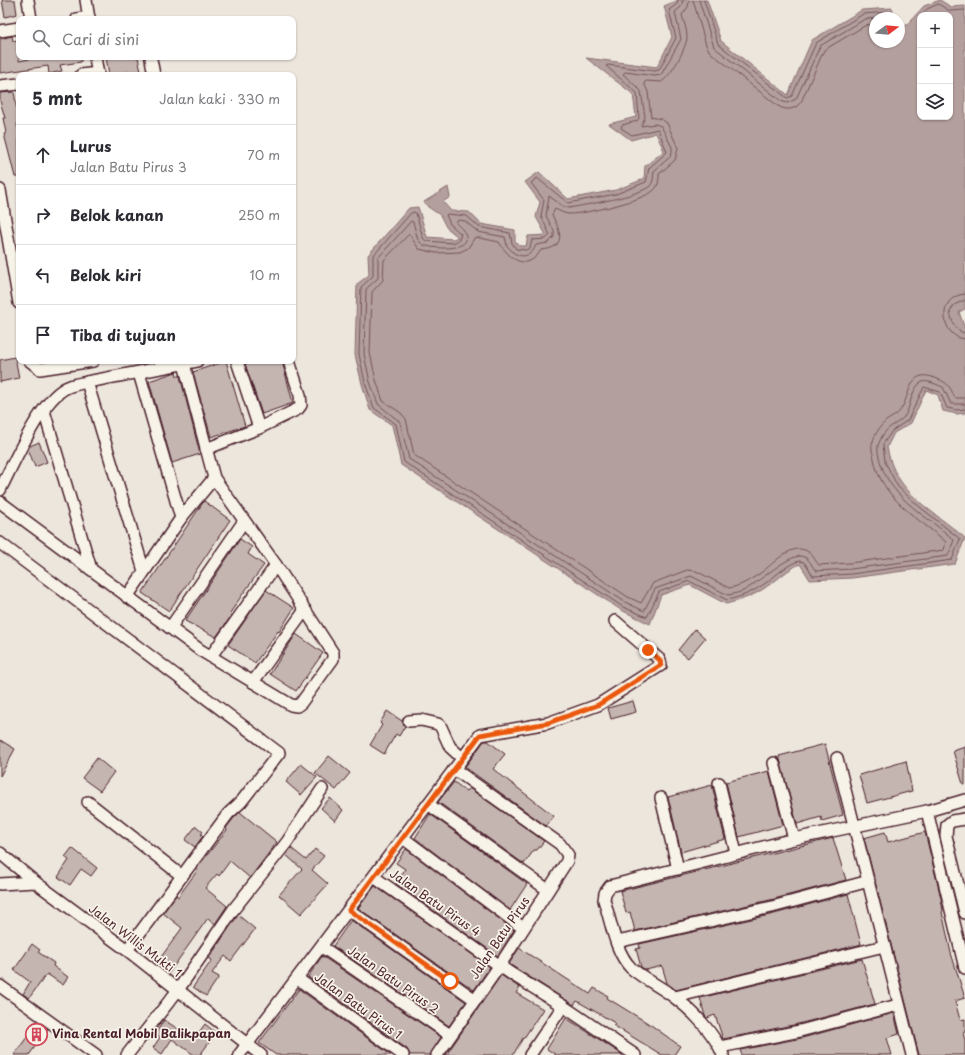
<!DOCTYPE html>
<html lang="id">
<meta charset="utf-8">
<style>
:root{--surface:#fff;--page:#f2f2f3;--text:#2b2b33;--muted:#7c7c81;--line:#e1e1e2}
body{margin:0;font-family:"Playpen Sans",sans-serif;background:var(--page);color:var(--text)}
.controls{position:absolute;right:12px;top:12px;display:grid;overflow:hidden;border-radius:8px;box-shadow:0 1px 3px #0004}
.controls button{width:36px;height:36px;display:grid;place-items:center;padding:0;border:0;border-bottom:1px solid var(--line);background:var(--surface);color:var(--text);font:20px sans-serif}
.compass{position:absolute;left:869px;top:12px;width:36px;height:36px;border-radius:50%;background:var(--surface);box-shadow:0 1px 3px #0004;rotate:74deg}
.stop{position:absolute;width:12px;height:12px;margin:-9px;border:3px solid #ea580c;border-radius:50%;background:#fff}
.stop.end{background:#ea580c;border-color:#fff;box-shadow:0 1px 4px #0008}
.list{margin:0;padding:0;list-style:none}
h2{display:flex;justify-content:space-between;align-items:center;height:52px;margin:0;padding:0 16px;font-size:17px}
h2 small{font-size:13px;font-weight:400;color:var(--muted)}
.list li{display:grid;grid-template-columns:26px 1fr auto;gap:12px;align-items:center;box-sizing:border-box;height:60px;padding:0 16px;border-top:1px solid var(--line)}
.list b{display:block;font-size:15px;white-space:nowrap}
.list p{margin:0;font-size:13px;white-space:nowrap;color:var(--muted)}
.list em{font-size:13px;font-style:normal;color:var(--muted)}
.icon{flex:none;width:22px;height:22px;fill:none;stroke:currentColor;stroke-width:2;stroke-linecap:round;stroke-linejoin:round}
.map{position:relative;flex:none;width:965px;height:1055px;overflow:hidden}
.search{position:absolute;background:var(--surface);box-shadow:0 1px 3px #0004;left:16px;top:16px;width:280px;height:44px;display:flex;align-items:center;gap:10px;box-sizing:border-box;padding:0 14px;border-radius:8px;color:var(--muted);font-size:15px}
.panel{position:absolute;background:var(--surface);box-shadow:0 1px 3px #0004;left:16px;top:72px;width:280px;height:292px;border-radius:8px}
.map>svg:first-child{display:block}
.water{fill:#b39f9d;stroke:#896c6f;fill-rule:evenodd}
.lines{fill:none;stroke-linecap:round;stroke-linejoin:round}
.shore{stroke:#745259;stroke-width:1}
.building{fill:#c4b5b0;stroke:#4a1f2b}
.street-casing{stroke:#4a1f2b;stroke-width:14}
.street{stroke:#f7f3e8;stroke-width:11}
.route{stroke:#ea580c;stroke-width:5}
.labels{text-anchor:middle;stroke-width:3.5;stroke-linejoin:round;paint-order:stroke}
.street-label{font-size:12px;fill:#4a1f2b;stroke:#f7f3e8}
.poi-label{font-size:12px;font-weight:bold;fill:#4a1f2b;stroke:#f7f3e8;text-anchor:start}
</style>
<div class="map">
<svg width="965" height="1055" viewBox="0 0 965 1055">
<rect width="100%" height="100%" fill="#ece6dd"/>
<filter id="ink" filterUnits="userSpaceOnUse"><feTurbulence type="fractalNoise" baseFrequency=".025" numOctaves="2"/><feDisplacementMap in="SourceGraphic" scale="8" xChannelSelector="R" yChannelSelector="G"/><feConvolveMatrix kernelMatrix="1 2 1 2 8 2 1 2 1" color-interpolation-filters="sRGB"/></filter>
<g filter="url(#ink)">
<path class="water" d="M678,0H707L721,41L788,95L812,40L862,10L892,8L895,18H875V42H899V33L924,6L940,0L951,7L965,6V309L959,312L965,329V413L957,414L943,411L938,395L926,390L911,423L894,433L887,447C895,494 932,509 965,538L955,564L852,578L810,580L800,564C788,569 780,578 769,585C756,595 742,600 726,604L690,585L661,595L650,624L621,610L401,465L392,425L370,410L362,384L355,355L357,284L369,275L368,255L409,208L418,207L427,237L453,239L458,237L446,227L440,215L428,207L424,202L448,187L450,197L443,202L451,211L469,212L481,224L515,230V241L520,246H526L528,236L546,235L536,217L540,202L525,182L539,172L568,199L616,190L644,179L645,166L664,151L656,133L631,140L609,124L636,117L633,94L586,58L657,67L672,37L664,6ZM920,15H950V117H920Z"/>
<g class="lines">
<g class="shore">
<path d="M678,0L677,4L669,10L676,38L659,70L655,71L608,65L606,66L637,93L639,118L637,121L622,125L621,128L632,135L658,129L667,152L649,168L646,182L616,194L568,203L537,178L531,183L544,200L541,216L550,235L546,239L532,240L530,248L526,250L516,249L512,243L510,233L479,227L467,216L447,214L446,215L450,224L461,234L459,240L453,243L426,241L423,238L416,213L414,212L411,213L373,256V276L361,287L359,354L365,383L374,408L396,424L404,462L623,607L647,617L659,592L689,581L727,600C742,597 755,591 767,582C778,574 786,565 799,561L804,562L813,576L851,574L952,560L960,539L920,507L898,487L885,462L883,444L892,431L908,420L924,387L940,392L947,408L957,410L965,409"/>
<path d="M683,0L681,7L675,12L681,39L661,75L655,76L625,72L623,74L641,91L645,117L641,126L655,124L661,126L672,147V152L670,157L654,171C653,176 654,182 650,186C639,196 585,205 569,208L564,207L549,196L546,216L554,231V237L548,243L536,245C532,255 524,259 514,253L507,246L505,237L478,232L465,221L458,220L456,223C487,250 440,251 423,245L418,240L413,222L411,221L378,258V278L366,289L364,354L370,382L378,404L400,422L409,459L625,602L644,611L655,589L691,576L728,595C733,594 738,593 743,591C756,585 792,550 804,557C810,559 812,567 816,571L851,569L948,556L954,540C928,516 892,500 881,464C879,458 876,448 879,443C886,425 894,427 904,417C911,408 911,387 922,382C929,380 937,385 943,387L951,404H965"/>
<path d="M689,0L688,7L682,15C684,22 687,30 687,37C687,47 670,78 661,82L646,81L644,83L648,92L651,117L661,119L667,123L678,148L675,160L659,174C659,180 659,186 653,191C641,201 585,214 569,214C563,214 559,210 555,209L552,215C561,232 567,248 541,250C527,273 509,259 499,242L475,237L468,248L460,252L436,253L419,249L409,234L384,260L383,280L372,292L370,353L376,380L383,401L401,413L406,419L414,455L628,597L641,603L653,583L687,570L696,571L729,588C740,586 749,581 759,574C772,566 790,542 807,551C813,554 815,561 819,565L850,563L944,550L946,542C919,518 881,499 874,459C873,453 870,447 873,441C875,434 881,425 886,421C890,418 896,416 899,412C911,398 907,367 935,378C948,382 950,387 955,398H965"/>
<path d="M693,0L706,45L710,52L778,106C786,111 795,110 801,102L824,50L866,25L875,24"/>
<polyline points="699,0 714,47 781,101 787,103 796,99 820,46 865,19 885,18"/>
<polyline points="704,0 718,44 787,98 792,96 816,43 863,14 888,12 891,18"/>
<polyline points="921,15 927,9 938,4 950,11 965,10"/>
<path d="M965,294C935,296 941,338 965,339"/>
<path d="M965,300L954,305L950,312C952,321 955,332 965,333"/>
</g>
</g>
<g class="building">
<polygon points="2,0 15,0 17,14 5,17"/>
<polygon points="12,36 13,41 19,40 19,61 39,57 81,57 81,62 60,65 62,71 49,74 48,66 0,73 0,39"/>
<polygon points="106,57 138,57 141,72 129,74 129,72 109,75"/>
<polygon points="14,92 19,122 17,124 19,132 19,177 15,177 4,134 6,133 3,118 5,118 0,101 0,93"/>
<polygon points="15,357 19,378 0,382 0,360"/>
<polygon points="226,361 245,426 211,437 193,372"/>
<polygon points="254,361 282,361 293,403 262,414 245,364"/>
<polygon points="176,372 177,376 180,376 200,454 172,463 149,381"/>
<polygon points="39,442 47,462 35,467 28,449 30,446"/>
<polygon points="204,501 230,520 169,611 142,593"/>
<polygon points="240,539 252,547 248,554 264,565 242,595 230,613 232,615 216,637 185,621"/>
<polygon points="266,590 294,608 279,632 278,631 255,663 228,645"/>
<polygon points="695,629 705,638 688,658 678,650"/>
<polygon points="296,634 323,653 296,691 270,674"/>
<polygon points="633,701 636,712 611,719 608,708"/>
<polygon points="387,711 402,721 405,726 399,736 396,734 384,754 370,745 382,725 380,723"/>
<polygon points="0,740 15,749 0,776"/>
<polygon points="484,741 488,741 505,754 493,769 554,816 546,826 465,767"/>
<polygon points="825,744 843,815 822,821 821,817 797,824 779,756"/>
<polygon points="965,747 965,784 963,784 953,751"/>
<polygon points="329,756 350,773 336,790 315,773"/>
<polygon points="97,758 114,772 100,791 82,778"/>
<polygon points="906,761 912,791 867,803 859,775"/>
<polygon points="301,764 317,777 301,795 286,782"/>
<polygon points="769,771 783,825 739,837 726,782"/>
<polygon points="454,782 466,791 469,788 544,841 537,850 534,850 524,864 438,802"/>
<polygon points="712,785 725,839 681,852 668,797"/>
<polygon points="330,798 343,810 335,821 321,808"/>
<polygon points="240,812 277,842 250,878 230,861 219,876 217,874 205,888 227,906 215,924 208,918 169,973 156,964 182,928 163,913 176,895 178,897 197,871 196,869 227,830 226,828 233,819"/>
<polygon points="430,814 527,884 510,910 415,838"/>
<polygon points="196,826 203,832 201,834 203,836 195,847 185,840"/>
<polygon points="885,832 888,842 925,832 941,898 943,911 942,912 951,953 965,998 955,1001 960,1020 965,1019 965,1032 963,1033 965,1040 965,1055 919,1055 864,838"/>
<polygon points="833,838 846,880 770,900 635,931 630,912 626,913 620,891"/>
<polygon points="72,848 97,868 91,876 81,869 70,885 58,877 69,860 65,857"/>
<polygon points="291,848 306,860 315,849 324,856 312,870 328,884 301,914 279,895 302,869 286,855"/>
<polygon points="406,849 514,930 498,956 396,884 405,869 396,863"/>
<polygon points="375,886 490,967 474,990 358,908"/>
<polygon points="848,894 861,944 858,945 676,990 667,983 662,966 646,970 641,967 636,949 640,948 639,944 774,914"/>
<polygon points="238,915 255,929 231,961 225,956 212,973 219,977 206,996 193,987 212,960 209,958"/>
<polygon points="351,920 466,1002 449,1026 333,946"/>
<polygon points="32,944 40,950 38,952 54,963 53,966 68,977 63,985 47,974 29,998 23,994 30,982 14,970"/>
<polygon points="519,948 590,994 594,988 608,996 607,998 651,1025 680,1046 674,1055 662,1055 613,1025 615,1023 577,1001 574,1005 509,964"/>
<polygon points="322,956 441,1037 430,1055 410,1055 407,1049 308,977"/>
<polygon points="862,959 875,1004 798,1024 723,1039 715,1015 707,1018 705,1016 700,998"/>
<polygon points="501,975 520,988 516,993 543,1009 524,1038 523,1038 513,1055 446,1055"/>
<polygon points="299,989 391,1055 276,1055 259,1043"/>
<polygon points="894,1013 899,1034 887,1038 892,1055 742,1055 740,1050 802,1038"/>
<polygon points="566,1018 597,1038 623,1055 556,1055 547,1049"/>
<polygon points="164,1020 194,1039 205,1024 216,1033 200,1055 194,1055 172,1039 162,1054 153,1048 160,1037 155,1034"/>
<polygon points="38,1022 48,1029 29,1055 14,1055"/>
</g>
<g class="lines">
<defs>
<g id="street">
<polyline points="28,0 31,19"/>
<polyline points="86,0 89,19"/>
<polyline points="77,19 89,17"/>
<polyline points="0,31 19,28"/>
<polyline points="95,57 98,75"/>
<polyline points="151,59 154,75"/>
<polyline points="81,75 98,73"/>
<polyline points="0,86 19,84"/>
<polyline points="0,190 19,303"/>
<polyline points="30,361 40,369 93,361"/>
<polyline points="237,361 259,428"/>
<polyline points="139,373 181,518"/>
<polyline points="87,382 144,571"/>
<polyline points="44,411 91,569"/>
<polyline points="206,449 259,428 298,409 301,405 300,395 289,361"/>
<path d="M0,490C13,464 38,407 61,391C68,385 78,384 87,382L197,361"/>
<polyline points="0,502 200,650 291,705 297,706 301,703 333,659 333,653 276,565 214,478"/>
<polyline points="0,543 279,753 241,802 228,814 182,876"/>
<polyline points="127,597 181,518 214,478 184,364"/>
<polyline points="170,628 244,521"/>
<polyline points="211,656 276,565"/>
<polyline points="253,682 305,610"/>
<polyline points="409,721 421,720 438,724 441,727 450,747 462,758"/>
<polyline points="837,758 912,1055"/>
<polyline points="774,763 794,839"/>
<polyline points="719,783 736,853"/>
<polyline points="661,798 678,869"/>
<polyline points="88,802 182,876 127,950"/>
<polyline points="428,804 548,890"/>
<polyline points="927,811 965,968"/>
<polyline points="965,819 952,821 947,825 946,836 965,913"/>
<polyline points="403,838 523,928"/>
<polyline points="0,853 35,882"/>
<polyline points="374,877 510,973 563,1006 635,1055"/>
<polyline points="0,884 35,882 127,950 261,1055"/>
<polyline points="349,910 474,999"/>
<polyline points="617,942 772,907 869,881"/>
<polyline points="322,947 450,1035"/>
<polyline points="298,979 403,1055"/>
<polyline points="0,986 96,1055"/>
<polyline points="675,997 884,946"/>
<polyline points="720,1047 800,1031 898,1005"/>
<polyline points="127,1055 178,990 233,910 287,842 322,789"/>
<polyline points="239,1055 480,735 548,723 598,705 661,665 660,660 615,621"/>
<polyline points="437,1055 500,965 567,861 568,855 560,844 454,769"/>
<polyline points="530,1055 563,1006"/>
<path d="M723,1055C715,1034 692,1010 674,997C661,987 644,979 631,968C615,952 611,921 604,900L605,893L610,886L794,839L927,811L965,800"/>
</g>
</defs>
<use href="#street" class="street-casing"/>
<use href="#street" class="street"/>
</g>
</g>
<g class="lines" filter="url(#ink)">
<polyline class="route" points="450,981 349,910 480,735 548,723 598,705 661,665 660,660 648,650"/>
</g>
<defs>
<symbol id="building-ring" viewBox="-11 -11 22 22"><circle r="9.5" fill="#f7f3e8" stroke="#d1495b" stroke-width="1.5"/><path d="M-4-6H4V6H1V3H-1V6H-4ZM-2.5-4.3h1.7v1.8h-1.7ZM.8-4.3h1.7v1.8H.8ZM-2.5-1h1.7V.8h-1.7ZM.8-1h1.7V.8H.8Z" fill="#d1495b"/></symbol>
</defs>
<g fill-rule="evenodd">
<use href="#building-ring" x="24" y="1022" width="25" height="25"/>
</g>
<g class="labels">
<g class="street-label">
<text transform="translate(435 903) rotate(35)" y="4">Jalan Batu Pirus 4</text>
<text transform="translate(500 938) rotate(-56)" y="4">Jalan Batu Pirus</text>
<text transform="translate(135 941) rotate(37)" y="4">Jalan Willis Mukti 1</text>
<text transform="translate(393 980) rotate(35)" y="4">Jalan Batu Pirus 2</text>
<text transform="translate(358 1006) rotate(36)" y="4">Jalan Batu Pirus 1</text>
</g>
<g class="poi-label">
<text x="52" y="1038">Vina Rental Mobil Balikpapan</text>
</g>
</g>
</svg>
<div class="controls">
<button>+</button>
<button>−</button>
<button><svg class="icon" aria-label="layers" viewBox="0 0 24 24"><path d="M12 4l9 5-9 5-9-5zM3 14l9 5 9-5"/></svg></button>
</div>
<svg class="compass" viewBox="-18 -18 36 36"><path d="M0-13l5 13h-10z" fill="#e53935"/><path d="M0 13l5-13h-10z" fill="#7c7c81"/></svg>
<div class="stop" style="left:450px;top:981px"></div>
<div class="stop end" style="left:648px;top:650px"></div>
<div class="search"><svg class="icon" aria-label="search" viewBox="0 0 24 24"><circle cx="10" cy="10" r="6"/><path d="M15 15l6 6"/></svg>Cari di sini</div>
<section class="panel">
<h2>5 mnt<small>Jalan kaki · 330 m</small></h2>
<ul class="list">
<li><svg class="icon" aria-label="ahead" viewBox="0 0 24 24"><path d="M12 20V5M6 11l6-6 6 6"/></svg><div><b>Lurus</b><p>Jalan Batu Pirus 3</p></div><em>70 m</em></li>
<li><svg class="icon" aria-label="right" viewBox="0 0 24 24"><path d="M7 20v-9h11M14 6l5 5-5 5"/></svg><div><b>Belok kanan</b></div><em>250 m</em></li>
<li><svg class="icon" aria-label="left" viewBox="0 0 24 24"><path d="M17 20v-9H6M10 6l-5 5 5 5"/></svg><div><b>Belok kiri</b></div><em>10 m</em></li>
<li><svg class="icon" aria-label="arrive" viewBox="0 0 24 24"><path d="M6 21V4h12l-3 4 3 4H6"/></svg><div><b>Tiba di tujuan</b></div></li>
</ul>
</section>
</div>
